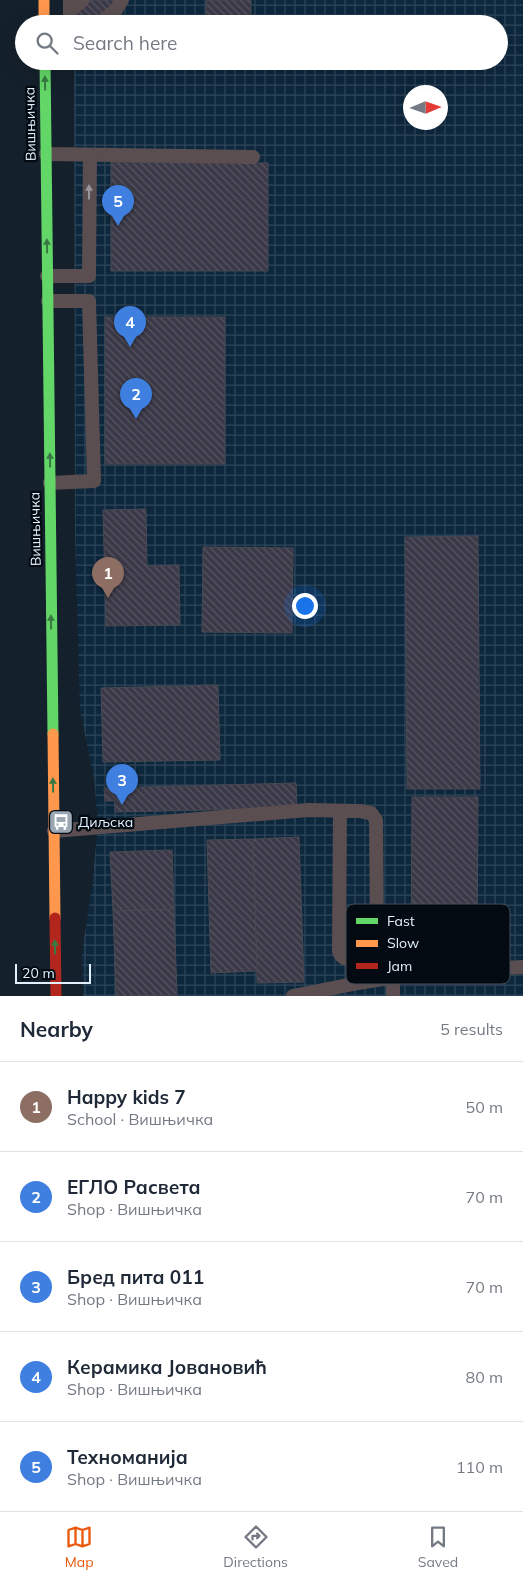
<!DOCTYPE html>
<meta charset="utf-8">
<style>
:root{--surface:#fff;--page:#f6f6f7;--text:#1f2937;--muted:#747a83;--line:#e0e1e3;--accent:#ea580c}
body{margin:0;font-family:Mulish,sans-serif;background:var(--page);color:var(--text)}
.compass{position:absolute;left:403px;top:85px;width:45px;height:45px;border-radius:50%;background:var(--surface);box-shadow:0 5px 20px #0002;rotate:88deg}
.scale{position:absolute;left:15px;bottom:12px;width:76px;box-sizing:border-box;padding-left:5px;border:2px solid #e3f1fe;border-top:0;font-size:14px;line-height:18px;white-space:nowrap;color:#e3f1fe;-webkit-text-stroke:4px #030a12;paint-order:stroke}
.you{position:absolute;left:304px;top:605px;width:18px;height:18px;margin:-12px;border:4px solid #fff;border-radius:50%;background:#1a73e8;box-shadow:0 0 0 8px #1a73e833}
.badge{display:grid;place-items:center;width:32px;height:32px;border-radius:50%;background:var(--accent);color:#fff;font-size:16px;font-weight:700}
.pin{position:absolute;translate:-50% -41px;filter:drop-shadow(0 1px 2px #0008)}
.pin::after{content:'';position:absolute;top:26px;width:18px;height:15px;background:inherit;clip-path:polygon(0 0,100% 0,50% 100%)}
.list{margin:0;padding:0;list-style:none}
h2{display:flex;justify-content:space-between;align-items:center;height:65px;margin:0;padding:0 20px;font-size:21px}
h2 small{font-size:16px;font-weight:400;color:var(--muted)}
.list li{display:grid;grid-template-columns:32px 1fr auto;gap:15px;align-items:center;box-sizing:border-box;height:90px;padding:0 20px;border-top:1px solid var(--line)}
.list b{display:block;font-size:19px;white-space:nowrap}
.list p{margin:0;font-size:16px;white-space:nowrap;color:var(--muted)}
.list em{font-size:16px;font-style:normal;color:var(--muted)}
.icon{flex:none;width:28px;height:28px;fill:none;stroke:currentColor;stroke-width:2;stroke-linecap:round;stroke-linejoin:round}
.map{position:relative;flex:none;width:523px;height:996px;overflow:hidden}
.search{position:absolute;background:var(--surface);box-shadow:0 5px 20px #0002;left:15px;right:15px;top:15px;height:55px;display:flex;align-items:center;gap:12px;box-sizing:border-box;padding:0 18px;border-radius:28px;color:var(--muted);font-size:19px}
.sheet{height:515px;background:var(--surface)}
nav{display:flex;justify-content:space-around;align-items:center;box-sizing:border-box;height:70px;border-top:1px solid var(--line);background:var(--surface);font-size:14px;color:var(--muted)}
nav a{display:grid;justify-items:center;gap:2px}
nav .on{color:var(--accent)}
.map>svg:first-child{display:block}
.industrial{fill:url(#industrial-grid);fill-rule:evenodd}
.building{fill:url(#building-back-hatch);stroke:#474953}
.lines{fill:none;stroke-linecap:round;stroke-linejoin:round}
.lane{stroke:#5a4e50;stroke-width:14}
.fast{stroke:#63d668;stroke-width:11}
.slow{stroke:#ff974d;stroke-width:11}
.jam{stroke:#b3261e;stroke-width:11}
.oneway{fill:#387a41}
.oneway2{fill:#98979e}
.labels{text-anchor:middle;stroke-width:4.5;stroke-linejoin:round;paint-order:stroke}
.street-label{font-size:14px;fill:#e3f1fe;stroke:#030a12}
.poi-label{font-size:14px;fill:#e3f1fe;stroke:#030a12;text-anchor:start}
.key{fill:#030a12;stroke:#464f59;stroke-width:1}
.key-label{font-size:14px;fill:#e3f1fe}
</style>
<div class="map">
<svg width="523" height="996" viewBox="0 0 523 996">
<defs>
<pattern id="industrial-grid" width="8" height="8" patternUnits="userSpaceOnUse" patternTransform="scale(1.25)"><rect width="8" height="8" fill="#0d273d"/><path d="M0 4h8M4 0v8" fill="none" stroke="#30475a"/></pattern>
<pattern id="building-back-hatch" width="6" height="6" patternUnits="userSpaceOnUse" patternTransform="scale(1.25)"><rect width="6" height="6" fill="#3b3947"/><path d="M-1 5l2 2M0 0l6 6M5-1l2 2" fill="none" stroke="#575663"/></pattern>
</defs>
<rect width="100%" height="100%" fill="#14202b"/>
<path class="industrial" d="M74,0H523V996H83L82,953L92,885L98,824L94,778L80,711L75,533L74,61H499V24H74ZM410,92H440V122H410Z"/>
<g class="building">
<polygon points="89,0 120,0 106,24 85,24 75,12"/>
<rect x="206" y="0" width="45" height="24"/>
<polygon points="111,162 268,163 268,271 111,271"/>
<rect x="105" y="317" width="120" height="147"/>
<polygon points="146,509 147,566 179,565 180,625 106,626 103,510"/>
<polygon points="478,536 480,789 407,789 405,537"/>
<polygon points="203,547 293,548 292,633 202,632"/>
<polygon points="218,685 220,760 103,762 101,688"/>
<polygon points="296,783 297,808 115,812 115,801 105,801 104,788"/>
<polygon points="412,797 478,797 477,958 411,957"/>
<polygon points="299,837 304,982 257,983 253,839"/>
<polygon points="253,839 257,971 211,973 207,840"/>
<polygon points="172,850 174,909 113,911 110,852"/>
<polygon points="174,909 177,995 116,996 113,911"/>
</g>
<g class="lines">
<g class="lane">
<polyline points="70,11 83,0"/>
<polyline points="70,24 70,0"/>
<polyline points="99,24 116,10 122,0"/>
<polyline points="46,154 253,157"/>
<polyline points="47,276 89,276 90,155"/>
<polyline points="48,301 89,301 94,481 50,483"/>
<path d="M54,831L308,810L359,811L371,813L376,820L377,936C376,941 376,948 373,952C366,961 342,965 339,951L340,811"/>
<polyline points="293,996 358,983 431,971 523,967"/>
<polyline points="393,996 393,976"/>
</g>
<polyline class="fast" points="45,61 53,734"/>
<g class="slow">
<polyline points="44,0 44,24"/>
<polyline points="53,734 55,918"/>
</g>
<polyline class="jam" points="55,918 56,996"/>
</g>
<defs><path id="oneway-solid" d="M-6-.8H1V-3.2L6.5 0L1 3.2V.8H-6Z" transform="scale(1.25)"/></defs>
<g class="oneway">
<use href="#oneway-solid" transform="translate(45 83) rotate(-91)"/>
<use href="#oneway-solid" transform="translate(47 246) rotate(-91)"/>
<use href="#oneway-solid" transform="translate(50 460) rotate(-91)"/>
<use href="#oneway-solid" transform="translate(51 622) rotate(-91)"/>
<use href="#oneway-solid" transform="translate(53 785) rotate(-91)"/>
<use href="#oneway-solid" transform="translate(55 947) rotate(-91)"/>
</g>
<use class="oneway2" href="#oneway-solid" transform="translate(89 192) rotate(-90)"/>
<defs>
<symbol id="bus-square" viewBox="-11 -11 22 22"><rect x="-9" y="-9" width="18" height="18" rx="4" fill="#9ba8b4" stroke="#030a12"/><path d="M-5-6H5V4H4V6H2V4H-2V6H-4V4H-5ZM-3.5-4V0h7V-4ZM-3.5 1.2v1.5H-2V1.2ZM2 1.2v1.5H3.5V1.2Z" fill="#fff"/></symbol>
</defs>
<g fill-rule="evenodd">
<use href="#bus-square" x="47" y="808" width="28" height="28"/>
</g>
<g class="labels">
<g class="street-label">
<text transform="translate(30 124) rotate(-91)" y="5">Вишњичка</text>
<text transform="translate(35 529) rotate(-91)" y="5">Вишњичка</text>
</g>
<g class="poi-label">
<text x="78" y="827">Диљска</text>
</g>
</g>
<rect x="346" y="904" width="164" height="80" rx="8" class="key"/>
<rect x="356" y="918" width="22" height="6" fill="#63d668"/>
<rect x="356" y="940" width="22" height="7" fill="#ff974d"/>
<rect x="356" y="963" width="22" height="6" fill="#b3261e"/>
<g class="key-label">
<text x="387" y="926">Fast</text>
<text x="387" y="948">Slow</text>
<text x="387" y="971">Jam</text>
</g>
</svg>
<svg class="compass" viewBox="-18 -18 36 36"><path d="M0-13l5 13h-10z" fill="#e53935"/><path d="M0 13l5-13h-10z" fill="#747a83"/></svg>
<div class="scale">20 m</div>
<div class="you"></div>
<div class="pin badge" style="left:108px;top:598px;background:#8d6e63">1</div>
<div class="pin badge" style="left:136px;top:419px;background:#3f7fe0">2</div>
<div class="pin badge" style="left:122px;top:805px;background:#3f7fe0">3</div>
<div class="pin badge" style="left:130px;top:347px;background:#3f7fe0">4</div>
<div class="pin badge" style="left:118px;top:226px;background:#3f7fe0">5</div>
<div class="search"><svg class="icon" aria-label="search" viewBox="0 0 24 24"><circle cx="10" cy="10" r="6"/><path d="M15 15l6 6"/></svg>Search here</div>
</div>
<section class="sheet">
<h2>Nearby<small>5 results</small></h2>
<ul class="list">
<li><span class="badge" style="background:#8d6e63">1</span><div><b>Happy kids 7</b><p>School · Вишњичка</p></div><em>50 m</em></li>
<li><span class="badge" style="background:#3f7fe0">2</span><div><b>ЕГЛО Расвета</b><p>Shop · Вишњичка</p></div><em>70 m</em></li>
<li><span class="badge" style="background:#3f7fe0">3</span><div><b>Бред пита 011</b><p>Shop · Вишњичка</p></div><em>70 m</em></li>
<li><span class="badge" style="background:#3f7fe0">4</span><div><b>Керамика Јовановић</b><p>Shop · Вишњичка</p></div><em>80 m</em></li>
<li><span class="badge" style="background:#3f7fe0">5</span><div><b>Техноманија</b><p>Shop · Вишњичка</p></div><em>110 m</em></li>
</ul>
</section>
<nav>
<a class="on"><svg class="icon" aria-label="map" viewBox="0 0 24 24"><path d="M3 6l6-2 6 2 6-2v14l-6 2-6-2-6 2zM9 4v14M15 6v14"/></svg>Map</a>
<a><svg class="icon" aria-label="directions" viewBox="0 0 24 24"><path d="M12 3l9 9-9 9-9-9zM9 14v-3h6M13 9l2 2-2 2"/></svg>Directions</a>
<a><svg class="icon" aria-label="saved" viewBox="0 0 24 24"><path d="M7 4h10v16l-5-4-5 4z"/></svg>Saved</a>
</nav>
